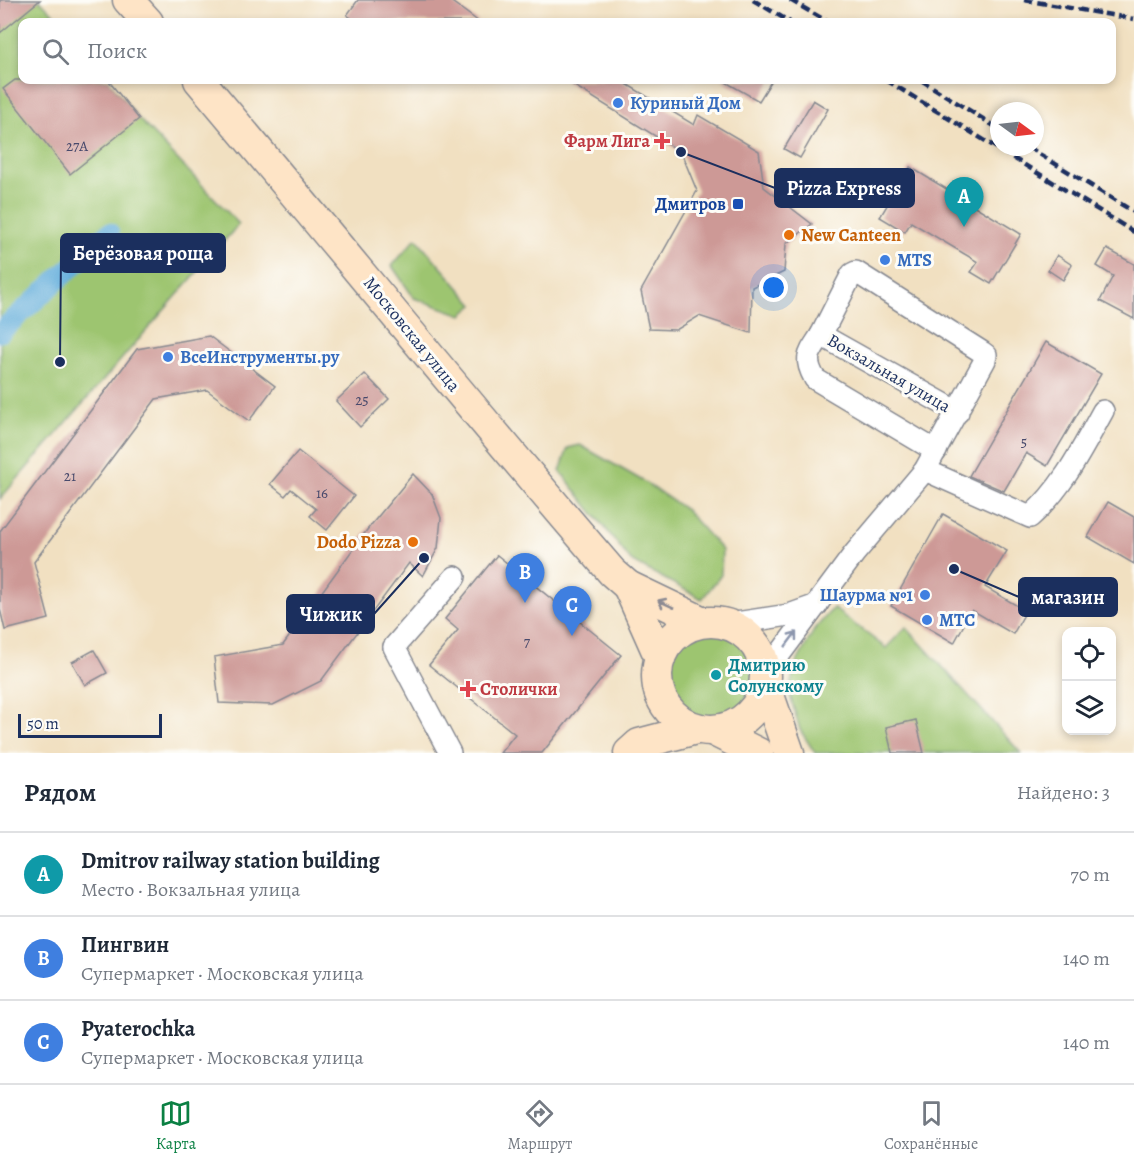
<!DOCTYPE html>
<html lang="ru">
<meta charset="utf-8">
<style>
:root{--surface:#fff;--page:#f2f2f3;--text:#1f2937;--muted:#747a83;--line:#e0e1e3;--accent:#0b8043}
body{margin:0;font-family:Alegreya,serif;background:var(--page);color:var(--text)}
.controls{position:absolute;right:18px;bottom:18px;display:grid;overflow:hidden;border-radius:12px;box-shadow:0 3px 9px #0003}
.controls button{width:54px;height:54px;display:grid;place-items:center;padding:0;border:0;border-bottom:2px solid var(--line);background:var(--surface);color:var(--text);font:30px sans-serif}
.compass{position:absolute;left:990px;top:102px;width:54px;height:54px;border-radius:50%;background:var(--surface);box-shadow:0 3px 9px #0003;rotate:105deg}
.scale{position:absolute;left:18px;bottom:15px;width:144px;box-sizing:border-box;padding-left:6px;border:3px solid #1b2f5e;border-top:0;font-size:16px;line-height:21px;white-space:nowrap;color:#1b2f5e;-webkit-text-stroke:4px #fdfcf7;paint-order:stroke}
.you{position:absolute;left:774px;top:288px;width:21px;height:21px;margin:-15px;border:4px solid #fff;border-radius:50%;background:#1a73e8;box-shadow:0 0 0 9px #1a73e833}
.badge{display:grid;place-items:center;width:39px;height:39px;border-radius:50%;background:var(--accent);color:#fff;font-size:20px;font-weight:700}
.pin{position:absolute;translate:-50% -50px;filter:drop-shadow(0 2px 3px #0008)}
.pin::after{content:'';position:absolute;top:32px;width:21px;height:18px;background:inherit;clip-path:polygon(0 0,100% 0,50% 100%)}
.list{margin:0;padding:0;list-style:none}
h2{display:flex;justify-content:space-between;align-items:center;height:78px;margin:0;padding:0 24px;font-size:26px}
h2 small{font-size:20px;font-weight:400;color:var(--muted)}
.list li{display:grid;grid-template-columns:39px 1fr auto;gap:18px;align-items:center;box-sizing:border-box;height:84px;padding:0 24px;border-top:2px solid var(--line)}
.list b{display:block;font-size:22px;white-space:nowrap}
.list p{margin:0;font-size:20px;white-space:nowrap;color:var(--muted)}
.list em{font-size:20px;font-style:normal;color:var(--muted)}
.icon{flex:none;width:33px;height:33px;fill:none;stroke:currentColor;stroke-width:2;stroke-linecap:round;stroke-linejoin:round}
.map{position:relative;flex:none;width:1134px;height:753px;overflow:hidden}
.search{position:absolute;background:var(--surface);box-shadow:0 3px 9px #0003;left:18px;right:18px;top:18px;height:66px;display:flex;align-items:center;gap:15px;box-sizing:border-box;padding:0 21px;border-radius:12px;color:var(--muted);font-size:22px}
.sheet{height:330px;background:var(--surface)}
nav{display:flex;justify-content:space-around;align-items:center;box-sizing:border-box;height:84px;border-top:2px solid var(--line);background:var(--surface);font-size:16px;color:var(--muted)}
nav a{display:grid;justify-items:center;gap:3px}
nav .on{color:var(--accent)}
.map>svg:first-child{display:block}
.green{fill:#9dc570;stroke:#5c7a67;stroke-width:1.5}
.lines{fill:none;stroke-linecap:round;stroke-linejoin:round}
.canal{stroke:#63aedc;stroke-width:21}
.building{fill:#cd9996}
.minor-casing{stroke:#868890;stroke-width:24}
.secondary-casing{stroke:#868890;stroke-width:33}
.minor{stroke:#fff;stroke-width:21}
.secondary{stroke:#fee4c6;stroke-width:30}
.rail{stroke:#1b2f5e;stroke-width:4.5;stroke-dasharray:9 4.5;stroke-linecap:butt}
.oneway{stroke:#8c8a92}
.oneway2{stroke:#8d97ae}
.shop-dot{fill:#3f7fe0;stroke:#fdfcf7;stroke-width:2}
.health-dot{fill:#e0444e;stroke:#fdfcf7;stroke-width:2}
.transit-dot{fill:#1a4fb4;stroke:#fdfcf7;stroke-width:2}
.food-dot{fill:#e8710a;stroke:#fdfcf7;stroke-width:2}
.culture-dot{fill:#0f9aa8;stroke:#fdfcf7;stroke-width:2}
.labels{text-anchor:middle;stroke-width:6;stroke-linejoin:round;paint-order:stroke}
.number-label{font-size:15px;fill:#484a6c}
.shop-label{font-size:18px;font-weight:bold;fill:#366cbe;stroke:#fdfcf7;text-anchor:start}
.health-label{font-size:18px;font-weight:bold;fill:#be3a42;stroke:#fdfcf7;text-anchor:end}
.transit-label{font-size:18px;font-weight:bold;fill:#164399;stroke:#fdfcf7;text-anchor:end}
.food-label{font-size:18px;font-weight:bold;fill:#c56008;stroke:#fdfcf7;text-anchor:start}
.street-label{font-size:18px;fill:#1b2f5e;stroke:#fdfcf7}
.culture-label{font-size:18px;font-weight:bold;fill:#0d838f;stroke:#fdfcf7;text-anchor:start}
.leader{fill:none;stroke:#1b2f5e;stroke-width:2}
.callout-dot{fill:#1b2f5e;stroke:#fdfcf7;stroke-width:2}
.callout{fill:#1b2f5e;stroke:#1b2f5e;stroke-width:2}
.callout-label{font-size:20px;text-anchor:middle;font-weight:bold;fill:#fff}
</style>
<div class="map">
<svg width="1134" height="753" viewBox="0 0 1134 753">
<rect width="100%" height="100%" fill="#fdfcf7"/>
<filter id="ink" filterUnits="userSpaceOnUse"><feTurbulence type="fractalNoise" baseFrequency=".0167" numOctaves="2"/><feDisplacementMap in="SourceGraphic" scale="12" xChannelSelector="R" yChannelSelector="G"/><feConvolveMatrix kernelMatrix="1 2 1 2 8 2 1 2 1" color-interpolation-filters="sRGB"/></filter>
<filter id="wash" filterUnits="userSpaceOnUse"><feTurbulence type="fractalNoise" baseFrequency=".008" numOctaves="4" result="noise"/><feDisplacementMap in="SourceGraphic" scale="24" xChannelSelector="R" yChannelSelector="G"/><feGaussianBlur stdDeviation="1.35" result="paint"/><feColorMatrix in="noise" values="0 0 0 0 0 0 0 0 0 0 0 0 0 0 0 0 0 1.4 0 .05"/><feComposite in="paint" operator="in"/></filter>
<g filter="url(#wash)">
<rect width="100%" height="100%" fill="#f1e0c1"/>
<g class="green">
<polygon points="0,0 40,0 61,22 22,22 22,80 108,80 139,119 239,224 0,499"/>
<polygon points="416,238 474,305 462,315 414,298 392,266"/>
<polygon points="580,445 643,481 686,510 722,550 721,575 702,599 631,561 560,471 568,448"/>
<polygon points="833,608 886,648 906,627 1021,753 815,753 800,730 789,692 795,666 814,630"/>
<circle cx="711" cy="676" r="48"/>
</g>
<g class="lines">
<polyline class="canal" points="0,332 109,233"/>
</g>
<g id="blocks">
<g class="building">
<polygon points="0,0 40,0 0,33"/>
<polygon points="358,0 449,0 479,22 357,22 347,15"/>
<polygon points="15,80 108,80 139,119 70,174 3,89"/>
<polygon points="565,80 620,80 694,125 698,115 759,151 764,187 812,224 786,244 784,272 752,287 751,333 699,316 676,330 649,329 641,291 697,191 681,152"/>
<polygon points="722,80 772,80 759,101"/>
<polygon points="813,100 828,109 800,158 784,149"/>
<polygon points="910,167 1021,234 991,284 971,272 978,262 911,222 905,232 880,217"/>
<polygon points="1107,249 1134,264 1134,319 1100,301 1113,276 1097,266"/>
<polygon points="1057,255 1072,265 1063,280 1048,270"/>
<polygon points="209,336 275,386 249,421 207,390 156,399 34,562 49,619 5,630 0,609 0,531 137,349"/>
<polygon points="1046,342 1101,374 1047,466 1026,453 1004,491 969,476"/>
<polygon points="365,374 389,399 360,427 336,401"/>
<polygon points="298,451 354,496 327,530 310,516 316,509 291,489 285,496 270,484"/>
<polygon points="413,474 432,494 441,518 438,548 423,576 409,563 321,681 273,705 219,703 214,657 283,645 367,530"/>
<polygon points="1108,502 1134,517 1134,564 1088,537"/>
<polygon points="943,514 1007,551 985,587 1026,611 1013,634 972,610 954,643 891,606"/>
<polygon points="497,555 621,655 542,753 500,753 515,734 429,665 458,630 445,619"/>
<polygon points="94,650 107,673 85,685 72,662"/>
<polygon points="916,720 924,753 892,753 886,727"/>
</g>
</g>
</g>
<g filter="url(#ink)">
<use href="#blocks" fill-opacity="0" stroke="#868890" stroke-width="1.5"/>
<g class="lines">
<defs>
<g id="minor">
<path d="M821,335C809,354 803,358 815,379L936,451"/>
<path d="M925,470L1030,517C1063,488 1082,449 1103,411"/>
<polyline points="729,624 789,615 817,605"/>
<polyline points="765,674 854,554 925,470 985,360 986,355 982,352 856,272 852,274 821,335 958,412"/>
<polyline points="450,753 394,647 455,577"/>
</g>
<g id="secondary">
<polyline points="128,0 148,22"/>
<path d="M199,80C337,243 472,410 612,572L628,586L703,622"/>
<polyline points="628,586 660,658"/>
<circle cx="711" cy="676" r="54"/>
<polyline points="765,684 789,753"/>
<polyline points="714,731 758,753"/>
<polyline points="629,753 639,744 696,729"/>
</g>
</defs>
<use href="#minor" class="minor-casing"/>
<use href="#secondary" class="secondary-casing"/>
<use href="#minor" class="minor"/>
<use href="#secondary" class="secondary"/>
<g class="rail">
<polyline points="753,0 790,22"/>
<polyline points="790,0 828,22"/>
<polyline points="1024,0 1134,19"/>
<polyline points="886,80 1134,232"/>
<polyline points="921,80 999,129"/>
<polyline points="1028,147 1134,212"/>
</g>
</g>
<defs><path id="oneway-shaft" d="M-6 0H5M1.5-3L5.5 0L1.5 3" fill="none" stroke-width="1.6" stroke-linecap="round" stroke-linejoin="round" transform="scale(1.5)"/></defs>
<use class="oneway" href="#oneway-shaft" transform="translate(666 604) rotate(-155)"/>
<use class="oneway2" href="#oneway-shaft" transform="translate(791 639) rotate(-53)"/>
</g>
<g class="shop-dot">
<circle cx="618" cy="103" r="6"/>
<circle cx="885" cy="260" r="6"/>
<circle cx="168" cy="357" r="6"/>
<circle cx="925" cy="595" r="6"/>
<circle cx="927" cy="620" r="6"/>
</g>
<g class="health-dot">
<path d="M659 132h6v6h6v6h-6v6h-6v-6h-6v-6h6z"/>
<path d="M465 680h6v6h6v6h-6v6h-6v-6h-6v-6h6z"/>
</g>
<rect class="transit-dot" x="732" y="198" width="12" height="12" rx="3"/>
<g class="food-dot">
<circle cx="789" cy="235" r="6"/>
<circle cx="413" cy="542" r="6"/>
</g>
<circle class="culture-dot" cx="716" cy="675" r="6"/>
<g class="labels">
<g class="number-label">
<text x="77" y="151">27А</text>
<text x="362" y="405">25</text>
<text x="1024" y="447">5</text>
<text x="70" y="481">21</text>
<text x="322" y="498">16</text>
<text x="527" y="647">7</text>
</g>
<g class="shop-label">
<text x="630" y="109">Куриный Дом</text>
<text x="897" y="266">MTS</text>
<text x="180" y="363">ВсеИнструменты.ру</text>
<text x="913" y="601" text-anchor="end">Шаурма №1</text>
<text x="939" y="626">МТС</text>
</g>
<g class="health-label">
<text x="650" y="147">Фарм Лига</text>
<text x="480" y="695" text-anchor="start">Столички</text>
</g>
<g class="transit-label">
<text x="726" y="210">Дмитров</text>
</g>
<g class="food-label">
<text x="801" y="241">New Canteen</text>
<text x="401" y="548" text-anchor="end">Dodo Pizza</text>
</g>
<g class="street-label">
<text transform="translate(412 334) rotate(51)" y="6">Московская улица</text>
<text transform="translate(889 373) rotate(30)" y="6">Вокзальная улица</text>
</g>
<g class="culture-label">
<text x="728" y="671">Дмитрию<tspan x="728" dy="21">Солунскому</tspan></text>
</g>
</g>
<path class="leader" d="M681 152L775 188M60 362L61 253M954 569L1019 597M424 558L374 614"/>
<g class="callout-dot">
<circle cx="681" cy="152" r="6"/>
<circle cx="60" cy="362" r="6"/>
<circle cx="954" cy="569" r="6"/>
<circle cx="424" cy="558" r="6"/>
</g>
<g class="callout">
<rect x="775" y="169" width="139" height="38" rx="6"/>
<rect x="61" y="234" width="164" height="38" rx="6"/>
<rect x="1019" y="578" width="98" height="38" rx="6"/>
<rect x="287" y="595" width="87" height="38" rx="6"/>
</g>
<g class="callout-label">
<text x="844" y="195">Pizza Express</text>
<text x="143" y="260">Берёзовая роща</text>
<text x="1068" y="604">магазин</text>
<text x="331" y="621">Чижик</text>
</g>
</svg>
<div class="controls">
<button><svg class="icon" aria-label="locate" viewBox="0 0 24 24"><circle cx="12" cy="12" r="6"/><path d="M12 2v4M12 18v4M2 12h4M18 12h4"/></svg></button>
<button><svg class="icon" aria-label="layers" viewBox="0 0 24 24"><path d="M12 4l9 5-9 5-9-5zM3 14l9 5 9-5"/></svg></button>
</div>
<svg class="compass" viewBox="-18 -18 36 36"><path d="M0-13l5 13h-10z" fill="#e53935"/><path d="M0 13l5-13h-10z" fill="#747a83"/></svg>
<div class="scale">50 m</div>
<div class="you"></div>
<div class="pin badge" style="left:964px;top:227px;background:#0f9aa8">A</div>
<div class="pin badge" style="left:525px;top:603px;background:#3f7fe0">B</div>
<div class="pin badge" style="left:572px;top:636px;background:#3f7fe0">C</div>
<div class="search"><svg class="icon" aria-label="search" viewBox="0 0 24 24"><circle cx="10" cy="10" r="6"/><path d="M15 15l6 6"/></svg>Поиск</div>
</div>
<section class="sheet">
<h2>Рядом<small>Найдено: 3</small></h2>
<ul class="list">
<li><span class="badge" style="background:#0f9aa8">A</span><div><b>Dmitrov railway station building</b><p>Место · Вокзальная улица</p></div><em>70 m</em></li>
<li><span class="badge" style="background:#3f7fe0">B</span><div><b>Пингвин</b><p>Супермаркет · Московская улица</p></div><em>140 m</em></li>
<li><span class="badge" style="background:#3f7fe0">C</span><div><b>Pyaterochka</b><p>Супермаркет · Московская улица</p></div><em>140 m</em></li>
</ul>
</section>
<nav>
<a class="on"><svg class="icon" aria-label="map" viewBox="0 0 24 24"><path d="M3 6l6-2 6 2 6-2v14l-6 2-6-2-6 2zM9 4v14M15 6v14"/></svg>Карта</a>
<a><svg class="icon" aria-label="directions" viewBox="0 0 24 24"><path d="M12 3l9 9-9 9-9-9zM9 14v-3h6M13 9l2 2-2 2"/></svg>Маршрут</a>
<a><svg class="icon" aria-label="saved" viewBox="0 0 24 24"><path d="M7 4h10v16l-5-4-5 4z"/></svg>Сохранённые</a>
</nav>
